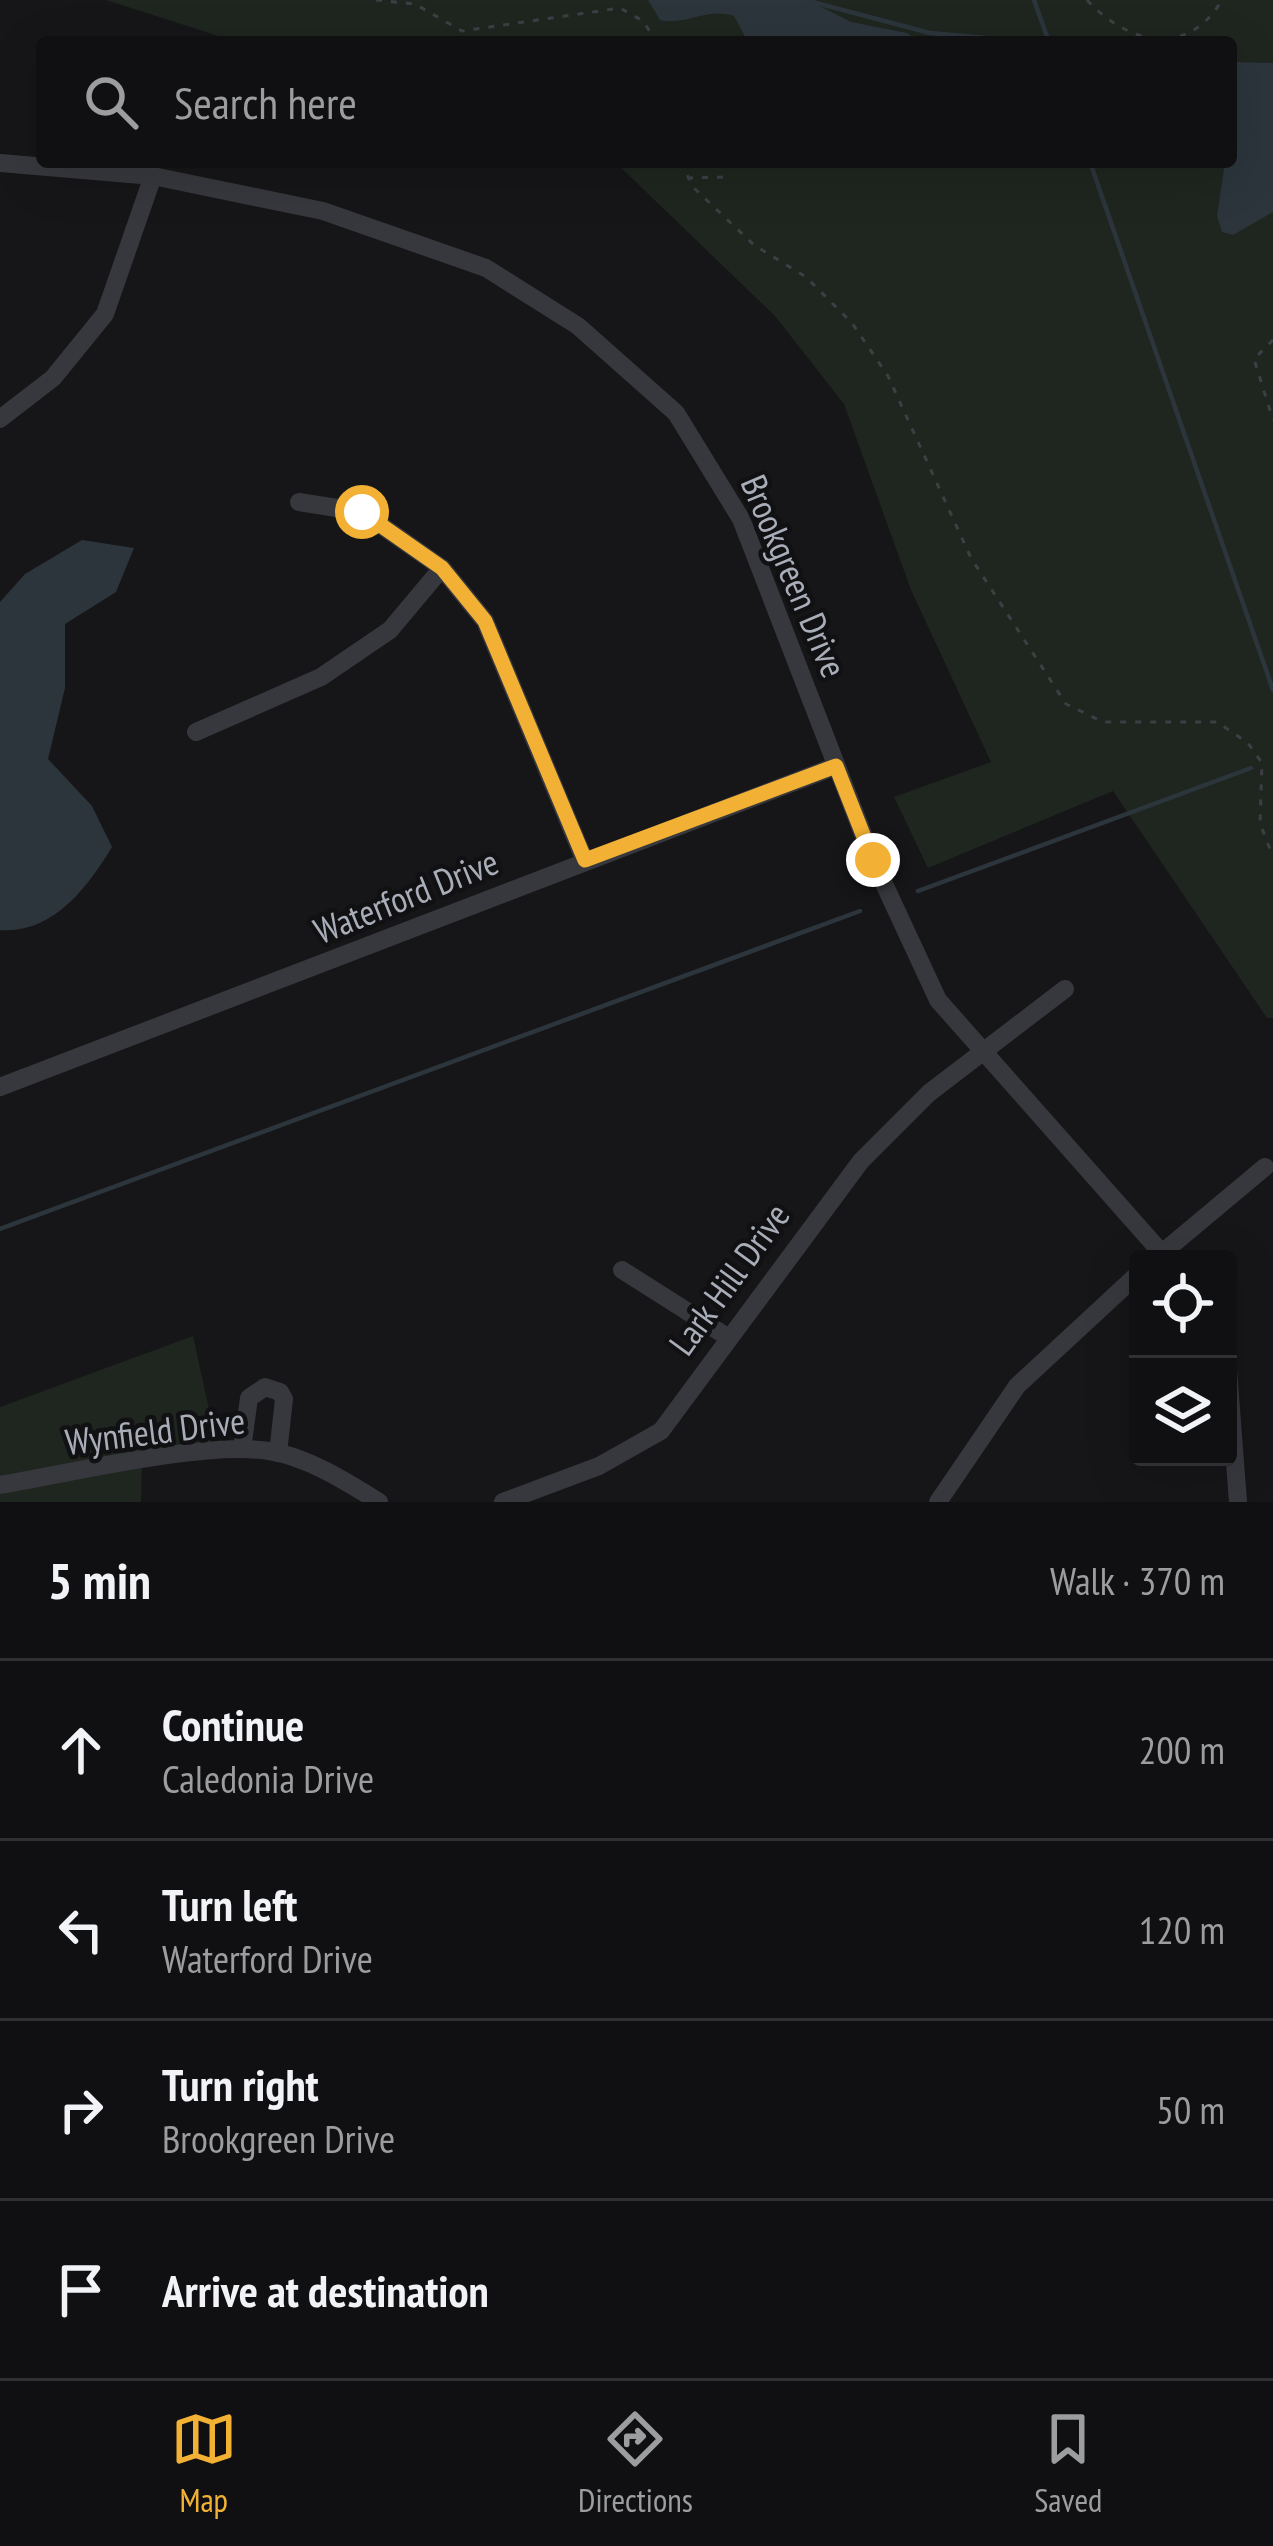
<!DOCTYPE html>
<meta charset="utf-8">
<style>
:root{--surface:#101012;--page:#1e1e20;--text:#f1f3f6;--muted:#9c9d9f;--line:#303032;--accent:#f2b134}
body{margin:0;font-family:"PT Sans Narrow",sans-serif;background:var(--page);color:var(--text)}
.controls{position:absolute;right:36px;bottom:36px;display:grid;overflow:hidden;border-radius:12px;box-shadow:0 12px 48px #0002}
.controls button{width:108px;height:108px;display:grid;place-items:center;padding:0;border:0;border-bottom:3px solid var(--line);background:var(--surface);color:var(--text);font:60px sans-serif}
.stop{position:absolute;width:36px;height:36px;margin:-27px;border:9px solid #f2b134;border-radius:50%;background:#fff}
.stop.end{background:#f2b134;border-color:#fff;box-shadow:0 3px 12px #0008}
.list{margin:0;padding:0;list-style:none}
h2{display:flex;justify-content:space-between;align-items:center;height:156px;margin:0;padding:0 48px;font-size:51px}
h2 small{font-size:39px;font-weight:400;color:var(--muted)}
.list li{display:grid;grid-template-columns:78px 1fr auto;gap:36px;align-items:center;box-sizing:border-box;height:180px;padding:0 48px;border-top:3px solid var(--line)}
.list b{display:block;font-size:45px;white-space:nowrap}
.list p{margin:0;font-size:39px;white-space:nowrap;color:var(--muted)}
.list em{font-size:39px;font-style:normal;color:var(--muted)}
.icon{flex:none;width:66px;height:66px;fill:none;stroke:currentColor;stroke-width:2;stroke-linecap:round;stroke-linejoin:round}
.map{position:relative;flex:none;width:1273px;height:1502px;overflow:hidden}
.search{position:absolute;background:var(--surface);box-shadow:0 12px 48px #0002;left:36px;right:36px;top:36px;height:132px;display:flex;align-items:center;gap:30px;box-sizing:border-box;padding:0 42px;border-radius:12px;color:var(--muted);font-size:45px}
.sheet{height:876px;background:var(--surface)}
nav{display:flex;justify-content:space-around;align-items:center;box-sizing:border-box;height:168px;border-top:3px solid var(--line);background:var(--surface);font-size:33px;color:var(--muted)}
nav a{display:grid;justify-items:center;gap:6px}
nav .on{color:var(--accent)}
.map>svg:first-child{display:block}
.green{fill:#1e261f}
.water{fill:#2c353c}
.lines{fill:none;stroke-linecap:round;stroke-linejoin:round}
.stream{stroke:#2c353c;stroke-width:4.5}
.path{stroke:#3d3f44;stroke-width:3;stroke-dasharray:6 9;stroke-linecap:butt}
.minor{stroke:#37383d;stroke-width:18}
.route{stroke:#f2b134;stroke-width:15}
.labels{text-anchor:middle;stroke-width:9;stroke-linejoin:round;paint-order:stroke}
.street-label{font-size:36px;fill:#a8adb8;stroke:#111113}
</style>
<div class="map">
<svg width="1273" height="1502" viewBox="0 0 1273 1502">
<rect width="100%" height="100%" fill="#161618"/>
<g class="green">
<polygon points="106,0 1273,0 1273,1018 1267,1018 1113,791 928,868 894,797 991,762 911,590 844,404 775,316 615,162 1231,162 1231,42 237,42"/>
<polygon points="193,1336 218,1450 142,1463 141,1502 0,1502 0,1407"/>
</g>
<g class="water">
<path d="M648,0H808L851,22L907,33L919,42H748L734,16C706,7 687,26 660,20Z"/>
<polygon points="1231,62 1273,63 1273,212 1233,235 1222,232 1217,216 1225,162 1231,162"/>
<path d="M82,540L134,548L116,592L65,624V688L48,759L92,806L112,847C87,888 53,934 0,930V602L25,574Z"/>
</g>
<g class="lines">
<g class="stream">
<polyline points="805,0 930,33 1032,42"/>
<polyline points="1034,0 1049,42"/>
<polyline points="1090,162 1273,690"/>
<polyline points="918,891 1251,768"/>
<polyline points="0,1229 860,911"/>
</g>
<g class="path">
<polyline points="376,0 415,4 462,31 620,8 643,21 657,42"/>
<path d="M1087,0C1128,44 1187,59 1222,0"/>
<polyline points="680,162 695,189 754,245 806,277 852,323 888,376 971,558 1066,704 1103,722 1217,722 1248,743 1262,763 1260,823 1273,857"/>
<polyline points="687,178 726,177"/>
<polyline points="1273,340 1254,359 1273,420"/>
</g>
<g class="minor">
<polyline points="0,163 153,176 323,211 486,268 578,326 676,413 741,519 873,860 938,1000 1167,1259"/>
<polyline points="0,419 53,378 105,314 153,176"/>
<polyline points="299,502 362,512 442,568 485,621 585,861"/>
<polyline points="196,732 321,677 390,630 442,568"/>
<polyline points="0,1087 836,766"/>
<polyline points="1155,1259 1265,1167"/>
<polyline points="622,1270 726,1336"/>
<polyline points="1228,1370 1238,1502"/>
<polyline points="242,1449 249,1398 265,1387 280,1392 284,1399 278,1453"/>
<path d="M0,1485C71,1473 202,1441 269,1451C308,1457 347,1482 379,1502"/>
<polyline points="503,1502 599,1466 661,1431 861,1161 929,1093 1065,989"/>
<polyline points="938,1502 1017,1386 1138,1274"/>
</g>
</g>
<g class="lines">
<polyline class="route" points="362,512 442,568 485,621 585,860 836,766 873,860"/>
</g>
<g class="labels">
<g class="street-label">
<text transform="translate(794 576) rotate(67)" y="13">Brookgreen Drive</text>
<text transform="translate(406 896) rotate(-22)" y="13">Waterford Drive</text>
<text transform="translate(729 1279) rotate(-54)" y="13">Lark Hill Drive</text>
<text transform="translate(155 1431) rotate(-7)" y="13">Wynfield Drive</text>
</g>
</g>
</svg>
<div class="controls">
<button><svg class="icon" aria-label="locate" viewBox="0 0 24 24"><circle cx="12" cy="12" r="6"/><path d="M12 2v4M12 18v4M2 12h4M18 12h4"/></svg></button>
<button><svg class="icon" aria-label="layers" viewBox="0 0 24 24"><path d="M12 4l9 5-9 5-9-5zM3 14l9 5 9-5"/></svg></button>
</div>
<div class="stop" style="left:362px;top:512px"></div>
<div class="stop end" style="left:873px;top:860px"></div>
<div class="search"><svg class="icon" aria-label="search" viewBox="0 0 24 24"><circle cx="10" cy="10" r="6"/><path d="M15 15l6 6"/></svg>Search here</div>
</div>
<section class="sheet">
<h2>5 min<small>Walk · 370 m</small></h2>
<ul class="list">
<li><svg class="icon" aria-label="ahead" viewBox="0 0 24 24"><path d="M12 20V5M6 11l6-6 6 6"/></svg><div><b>Continue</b><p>Caledonia Drive</p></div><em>200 m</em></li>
<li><svg class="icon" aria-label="left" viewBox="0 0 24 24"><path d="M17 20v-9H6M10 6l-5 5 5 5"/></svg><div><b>Turn left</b><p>Waterford Drive</p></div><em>120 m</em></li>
<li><svg class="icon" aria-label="right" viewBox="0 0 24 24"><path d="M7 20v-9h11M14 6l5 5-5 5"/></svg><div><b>Turn right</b><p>Brookgreen Drive</p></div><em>50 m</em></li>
<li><svg class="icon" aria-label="arrive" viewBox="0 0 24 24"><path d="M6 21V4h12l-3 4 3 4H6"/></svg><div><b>Arrive at destination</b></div></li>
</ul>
</section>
<nav>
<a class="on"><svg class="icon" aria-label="map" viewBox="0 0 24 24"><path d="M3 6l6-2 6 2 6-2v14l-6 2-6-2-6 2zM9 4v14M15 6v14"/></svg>Map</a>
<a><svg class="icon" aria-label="directions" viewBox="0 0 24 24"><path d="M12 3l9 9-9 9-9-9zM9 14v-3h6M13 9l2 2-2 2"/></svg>Directions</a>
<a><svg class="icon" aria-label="saved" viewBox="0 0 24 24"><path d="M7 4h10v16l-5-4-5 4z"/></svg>Saved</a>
</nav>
